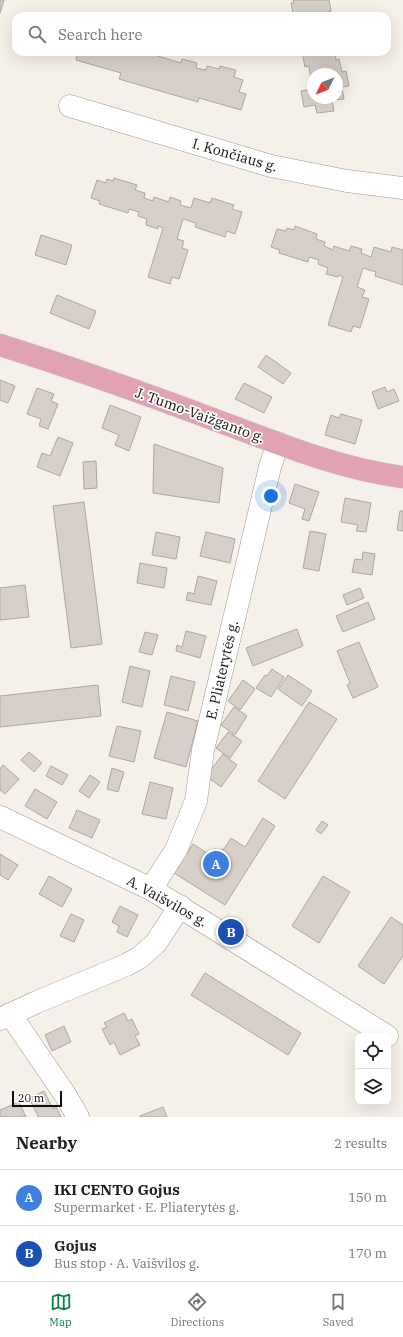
<!DOCTYPE html>
<meta charset="utf-8">
<style>
:root{--surface:#fff;--page:#f2f2f2;--text:#222;--muted:#767676;--line:#e0e0e0;--accent:#0b8043}
body{margin:0;font-family:"IBM Plex Serif",serif;background:var(--page);color:var(--text)}
.controls{position:absolute;right:12px;bottom:12px;display:grid;overflow:hidden;border-radius:8px;box-shadow:0 4px 16px #0002}
.controls button{width:36px;height:36px;display:grid;place-items:center;padding:0;border:0;border-bottom:1px solid var(--line);background:var(--surface);color:var(--text);font:20px sans-serif}
.compass{position:absolute;left:307px;top:68px;width:36px;height:36px;border-radius:50%;background:var(--surface);box-shadow:0 4px 16px #0002;rotate:228deg}
.scale{position:absolute;left:12px;bottom:10px;width:50px;box-sizing:border-box;padding-left:4px;border:2px solid #110f0c;border-top:0;font-size:11px;line-height:14px;white-space:nowrap;color:#110f0c;-webkit-text-stroke:3px #fff;paint-order:stroke}
.you{position:absolute;left:271px;top:496px;width:14px;height:14px;margin:-10px;border:3px solid #fff;border-radius:50%;background:#1a73e8;box-shadow:0 0 0 6px #1a73e833}
.badge{display:grid;place-items:center;width:26px;height:26px;border-radius:50%;background:var(--accent);color:#fff;font-size:13px;font-weight:700}
.pin{position:absolute;translate:-50% -50%;border:2px solid #fff;box-shadow:0 1px 4px #0006}
.list{margin:0;padding:0;list-style:none}
h2{display:flex;justify-content:space-between;align-items:center;height:52px;margin:0;padding:0 16px;font-size:17px}
h2 small{font-size:13px;font-weight:400;color:var(--muted)}
.list li{display:grid;grid-template-columns:26px 1fr auto;gap:12px;align-items:center;box-sizing:border-box;height:56px;padding:0 16px;border-top:1px solid var(--line)}
.list b{display:block;font-size:15px;white-space:nowrap}
.list p{margin:0;font-size:13px;white-space:nowrap;color:var(--muted)}
.list em{font-size:13px;font-style:normal;color:var(--muted)}
.icon{flex:none;width:22px;height:22px;fill:none;stroke:currentColor;stroke-width:2;stroke-linecap:round;stroke-linejoin:round}
.map{position:relative;flex:none;width:403px;height:1117px;overflow:hidden}
.search{position:absolute;background:var(--surface);box-shadow:0 4px 16px #0002;left:12px;right:12px;top:12px;height:44px;display:flex;align-items:center;gap:10px;box-sizing:border-box;padding:0 14px;border-radius:12px;color:var(--muted);font-size:15px}
.sheet{height:164px;background:var(--surface)}
nav{display:flex;justify-content:space-around;align-items:center;box-sizing:border-box;height:56px;border-top:1px solid var(--line);background:var(--surface);font-size:11px;color:var(--muted)}
nav a{display:grid;justify-items:center;gap:2px}
nav .on{color:var(--accent)}
.map>svg:first-child{display:block}
.building{fill:#d7d0c9;stroke:#aea7a0;fill-rule:evenodd}
.lines{fill:none;stroke-linecap:round;stroke-linejoin:round}
.minor-casing{stroke:#9e9a92;stroke-width:23}
.major-casing{stroke:#cfcfce;stroke-width:23}
.minor{stroke:#fff;stroke-width:22}
.major{stroke:#e1a3b2;stroke-width:22}
.labels{text-anchor:middle;stroke-width:3.5;stroke-linejoin:round;paint-order:stroke}
.street-label{font-size:14px;fill:#110f0c;stroke:#fff}
</style>
<div class="map">
<svg width="403" height="1117" viewBox="0 0 403 1117">
<rect width="100%" height="100%" fill="#f5f0e8"/>
<g class="building">
<polygon points="0,0 4,0 0,13"/>
<polygon points="293,0 329,0 331,11 328,12 328,16 297,16 296,13 293,13 291,3 294,3"/>
<polygon points="78,52 152,52 151,54 181,63 182,59 197,63 196,68 206,70 207,66 219,69 220,66 236,70 234,77 243,80 239,92 246,94 241,110 199,98 198,102 119,79 121,73 76,60"/>
<path d="M302,52H335L336,60L339,59L342,72L346,71L349,86L342,87L344,99L332,100L334,111L317,113L315,105L304,107L301,91L312,89L309,66L305,67ZM313,74H337V98H313Z"/>
<polygon points="114,178 137,185 135,190 145,193 144,198 153,201 154,197 169,202 170,197 181,201 180,205 191,208 194,198 210,203 212,198 234,205 232,209 242,212 235,234 227,231 225,237 195,227 196,223 183,219 177,239 184,241 182,248 188,250 179,279 172,277 170,284 148,277 163,228 158,226 158,229 146,225 147,219 138,216 139,212 129,209 128,213 99,204 100,201 91,198 97,180 106,183 107,179 113,181"/>
<polygon points="295,226 317,234 316,239 325,242 324,246 333,250 334,246 349,251 351,246 362,249 361,253 371,257 374,247 391,252 392,247 403,250 403,285 375,276 376,272 363,268 357,287 365,290 362,297 369,299 360,328 353,326 351,332 328,325 343,277 339,275 338,277 326,274 328,268 318,264 319,260 309,257 308,262 279,253 280,250 271,247 277,229 286,231 287,228 294,230"/>
<polygon points="41,235 72,245 66,265 35,255"/>
<polygon points="57,295 96,311 89,329 50,313"/>
<polygon points="266,355 291,373 283,384 258,367"/>
<polygon points="0,380 15,386 8,403 0,400"/>
<polygon points="244,383 272,397 264,413 235,399"/>
<polygon points="385,387 387,392 394,389 399,401 378,409 372,392"/>
<polygon points="37,388 54,394 51,401 58,404 48,429 39,426 41,419 27,414"/>
<polygon points="110,405 141,417 129,451 115,445 119,435 102,428"/>
<polygon points="341,414 362,420 355,444 325,435 331,415 339,418"/>
<polygon points="58,437 73,443 60,476 37,467 42,453 50,456"/>
<polygon points="154,444 223,468 219,503 153,493"/>
<polygon points="96,461 97,488 84,489 83,462"/>
<polygon points="295,484 319,492 309,521 302,519 305,509 289,503"/>
<polygon points="345,498 371,503 366,532 356,531 358,525 341,522"/>
<polygon points="84,502 102,644 71,648 53,506"/>
<polygon points="400,511 403,511 403,531 397,530"/>
<polygon points="310,531 326,534 319,571 303,568"/>
<polygon points="156,532 180,537 176,559 152,555"/>
<polygon points="206,532 235,539 230,563 200,556"/>
<polygon points="363,552 375,554 372,575 352,572 355,559 362,560"/>
<polygon points="140,563 167,568 164,588 137,583"/>
<polygon points="198,576 217,581 211,605 186,600 188,592 194,594"/>
<polygon points="25,585 29,617 0,620 0,588"/>
<polygon points="360,588 364,598 347,605 343,595"/>
<polygon points="368,602 375,619 343,632 336,616"/>
<polygon points="297,629 303,646 253,666 246,648"/>
<polygon points="186,631 206,636 200,658 176,651 177,645 182,647"/>
<polygon points="145,632 158,635 152,655 139,652"/>
<polygon points="359,642 378,687 353,698 347,685 350,683 337,651"/>
<polygon points="130,666 150,671 142,707 122,702"/>
<polygon points="272,669 284,677 271,697 256,688 265,675 267,676"/>
<polygon points="288,675 312,691 302,706 278,689"/>
<polygon points="171,676 195,682 188,711 164,705"/>
<polygon points="243,680 255,689 240,710 228,701"/>
<polygon points="98,685 101,716 0,727 0,696"/>
<polygon points="309,702 337,719 285,799 258,781"/>
<polygon points="234,707 247,716 235,735 221,725"/>
<polygon points="167,712 198,721 186,767 154,758"/>
<polygon points="117,726 141,731 134,762 109,756"/>
<polygon points="228,732 242,741 230,758 216,748"/>
<polygon points="29,752 42,763 34,772 21,760"/>
<polygon points="223,754 237,765 221,787 206,776"/>
<polygon points="3,765 19,779 5,794 0,790 0,769"/>
<polygon points="51,766 68,775 62,785 46,776"/>
<polygon points="112,768 124,772 118,792 107,789"/>
<polygon points="90,775 100,782 89,798 79,791"/>
<polygon points="150,782 173,788 166,819 142,814"/>
<polygon points="35,789 57,802 47,819 25,806"/>
<polygon points="77,810 100,820 92,838 69,828"/>
<polygon points="263,818 275,826 225,905 174,873 193,844 210,855 224,849 231,838 245,847"/>
<polygon points="322,821 328,825 321,834 316,830"/>
<polygon points="0,854 18,865 8,880 0,875"/>
<polygon points="49,876 72,889 62,907 39,894"/>
<polygon points="323,876 350,892 319,943 292,926"/>
<polygon points="120,906 138,915 127,937 117,932 119,926 112,922"/>
<polygon points="71,914 84,920 74,942 60,936"/>
<polygon points="391,917 403,925 403,956 384,984 358,966"/>
<polygon points="205,973 301,1033 288,1055 191,995"/>
<polygon points="124,1013 128,1021 132,1019 139,1034 135,1036 140,1045 120,1055 114,1042 110,1045 102,1029 107,1027 104,1023"/>
<polygon points="64,1026 71,1042 52,1051 45,1035"/>
<polygon points="44,1091 53,1109 56,1107 61,1117 37,1117 38,1116 29,1098"/>
<polygon points="19,1102 26,1117 0,1117 0,1110"/>
<polygon points="163,1107 167,1117 140,1117 140,1116"/>
</g>
<g class="lines">
<defs>
<g id="minor">
<polyline points="70,106 271,166 347,181 403,188"/>
<polyline points="0,817 151,889 387,1036"/>
<polyline points="151,889 176,850 196,801 203,750 270,467 278,443"/>
<polyline points="10,1014 66,1096 78,1117"/>
<polyline points="0,1019 37,1002 126,965 139,958 156,943 180,906"/>
</g>
<path id="major" d="M0,345C73,368 146,394 218,421C278,443 339,469 403,477"/>
</defs>
<use href="#minor" class="minor-casing"/>
<use href="#major" class="major-casing"/>
<use href="#minor" class="minor"/>
<use href="#major" class="major"/>
</g>
<g class="labels">
<g class="street-label">
<text transform="translate(235 155) rotate(16)" y="5">I. Končiaus g.</text>
<text transform="translate(200 415) rotate(20)" y="5">J. Tumo-Vaižganto g.</text>
<text transform="translate(222 670) rotate(-77)" y="5">E. Pliaterytės g.</text>
<text transform="translate(167 901) rotate(29)" y="5">A. Vaišvilos g.</text>
</g>
</g>
</svg>
<div class="controls">
<button><svg class="icon" aria-label="locate" viewBox="0 0 24 24"><circle cx="12" cy="12" r="6"/><path d="M12 2v4M12 18v4M2 12h4M18 12h4"/></svg></button>
<button><svg class="icon" aria-label="layers" viewBox="0 0 24 24"><path d="M12 4l9 5-9 5-9-5zM3 14l9 5 9-5"/></svg></button>
</div>
<svg class="compass" viewBox="-18 -18 36 36"><path d="M0-13l5 13h-10z" fill="#e53935"/><path d="M0 13l5-13h-10z" fill="#767676"/></svg>
<div class="scale">20 m</div>
<div class="you"></div>
<div class="pin badge" style="left:216px;top:864px;background:#3f7fe0">A</div>
<div class="pin badge" style="left:231px;top:932px;background:#1a4fb4">B</div>
<div class="search"><svg class="icon" aria-label="search" viewBox="0 0 24 24"><circle cx="10" cy="10" r="6"/><path d="M15 15l6 6"/></svg>Search here</div>
</div>
<section class="sheet">
<h2>Nearby<small>2 results</small></h2>
<ul class="list">
<li><span class="badge" style="background:#3f7fe0">A</span><div><b>IKI CENTO Gojus</b><p>Supermarket · E. Pliaterytės g.</p></div><em>150 m</em></li>
<li><span class="badge" style="background:#1a4fb4">B</span><div><b>Gojus</b><p>Bus stop · A. Vaišvilos g.</p></div><em>170 m</em></li>
</ul>
</section>
<nav>
<a class="on"><svg class="icon" aria-label="map" viewBox="0 0 24 24"><path d="M3 6l6-2 6 2 6-2v14l-6 2-6-2-6 2zM9 4v14M15 6v14"/></svg>Map</a>
<a><svg class="icon" aria-label="directions" viewBox="0 0 24 24"><path d="M12 3l9 9-9 9-9-9zM9 14v-3h6M13 9l2 2-2 2"/></svg>Directions</a>
<a><svg class="icon" aria-label="saved" viewBox="0 0 24 24"><path d="M7 4h10v16l-5-4-5 4z"/></svg>Saved</a>
</nav>
